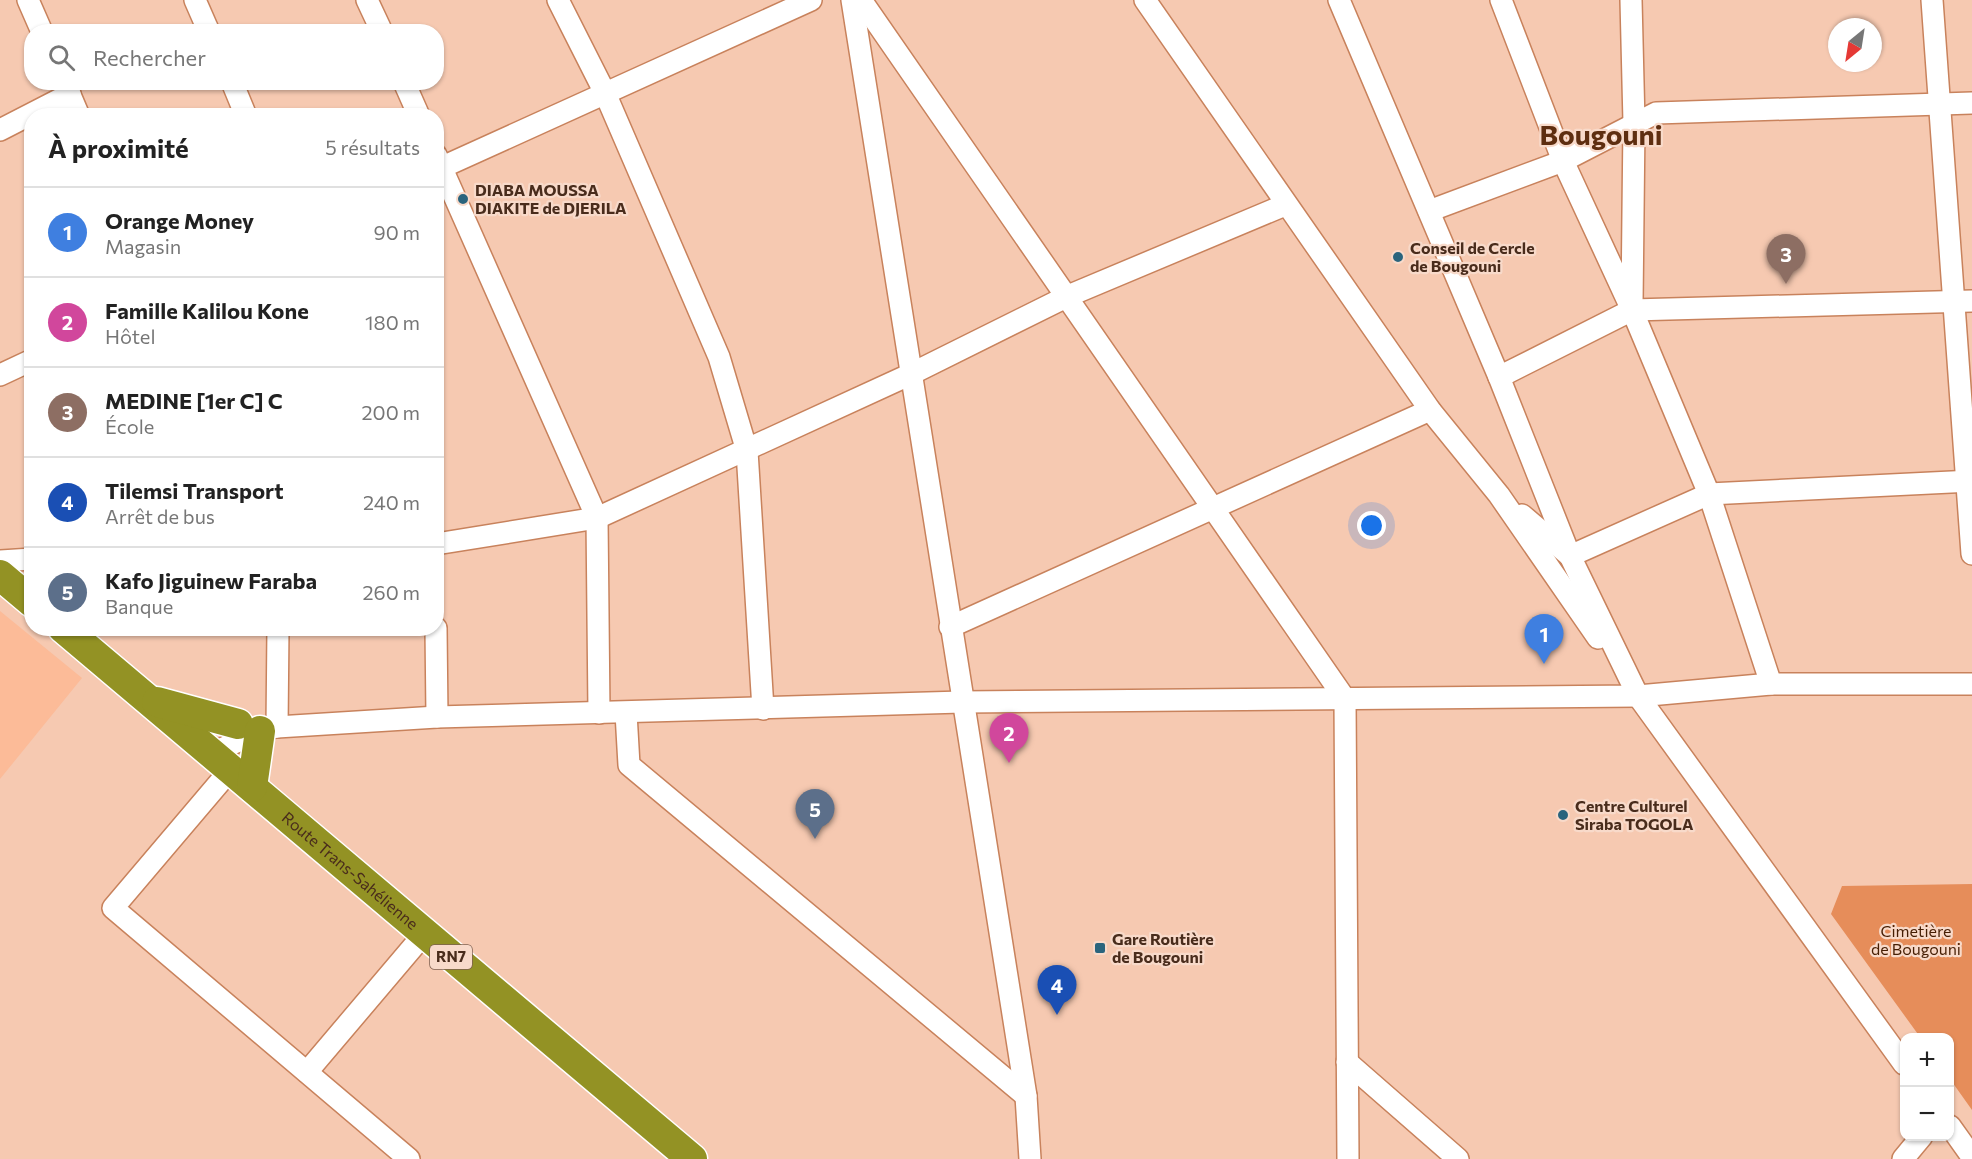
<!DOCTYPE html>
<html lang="fr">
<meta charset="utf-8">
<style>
:root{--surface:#fff;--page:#f2f2f2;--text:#222;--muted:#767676;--line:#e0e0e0;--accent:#2a647d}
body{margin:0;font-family:Commissioner,sans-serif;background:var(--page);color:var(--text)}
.controls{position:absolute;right:18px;bottom:18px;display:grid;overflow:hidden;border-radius:12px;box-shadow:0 2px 4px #0004}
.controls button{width:54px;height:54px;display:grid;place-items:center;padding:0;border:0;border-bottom:2px solid var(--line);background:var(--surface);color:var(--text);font:30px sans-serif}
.compass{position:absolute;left:1828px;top:18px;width:54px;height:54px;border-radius:50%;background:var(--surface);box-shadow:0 2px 4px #0004;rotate:210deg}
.you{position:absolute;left:1372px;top:526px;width:21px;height:21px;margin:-15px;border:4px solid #fff;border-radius:50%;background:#1a73e8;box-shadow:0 0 0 9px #1a73e833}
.badge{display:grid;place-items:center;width:39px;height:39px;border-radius:50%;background:var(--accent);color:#fff;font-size:20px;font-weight:700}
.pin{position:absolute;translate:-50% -50px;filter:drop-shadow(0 2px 3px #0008)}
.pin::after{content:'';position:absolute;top:32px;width:21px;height:18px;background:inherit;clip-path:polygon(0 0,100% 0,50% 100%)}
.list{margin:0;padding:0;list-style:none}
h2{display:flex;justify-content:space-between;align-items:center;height:78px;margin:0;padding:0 24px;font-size:26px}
h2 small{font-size:20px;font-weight:400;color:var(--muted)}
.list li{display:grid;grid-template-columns:39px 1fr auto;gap:18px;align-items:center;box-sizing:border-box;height:90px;padding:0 24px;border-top:2px solid var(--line)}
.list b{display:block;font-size:22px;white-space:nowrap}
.list p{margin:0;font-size:20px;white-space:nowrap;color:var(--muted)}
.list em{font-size:20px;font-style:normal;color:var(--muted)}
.icon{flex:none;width:33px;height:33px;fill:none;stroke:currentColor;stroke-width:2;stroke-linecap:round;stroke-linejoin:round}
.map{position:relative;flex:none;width:1972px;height:1159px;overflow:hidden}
.search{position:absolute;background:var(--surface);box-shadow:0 2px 4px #0004;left:24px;top:24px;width:420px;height:66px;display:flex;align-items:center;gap:15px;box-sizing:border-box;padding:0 21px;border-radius:24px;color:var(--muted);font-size:22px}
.panel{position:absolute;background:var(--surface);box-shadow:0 2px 4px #0004;left:24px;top:108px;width:420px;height:528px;border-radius:24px}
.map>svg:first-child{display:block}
.built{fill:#fcbb98}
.green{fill:#e68d5a}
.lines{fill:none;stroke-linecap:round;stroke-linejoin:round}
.minor-casing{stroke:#c8825c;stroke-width:24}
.highway-casing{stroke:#fff;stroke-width:33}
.minor{stroke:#fff;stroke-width:21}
.highway{stroke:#939224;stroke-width:30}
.poi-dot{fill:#2a647d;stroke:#f8daca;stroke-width:2}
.labels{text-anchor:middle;stroke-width:4.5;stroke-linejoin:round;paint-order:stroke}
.shield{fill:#f8daca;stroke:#7e6050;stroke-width:1.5}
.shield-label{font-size:15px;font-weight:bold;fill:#492c1c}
.poi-label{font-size:16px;font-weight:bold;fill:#492c1c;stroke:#f8daca;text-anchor:start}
.street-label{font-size:16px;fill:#492c1c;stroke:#f8daca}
.park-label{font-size:16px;fill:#461e04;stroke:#f8daca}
.town-label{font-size:28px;font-weight:bold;fill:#5e2e10;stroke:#f8daca}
</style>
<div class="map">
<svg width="1972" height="1159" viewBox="0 0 1972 1159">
<rect width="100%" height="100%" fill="#f6c9b1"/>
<polygon class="built" points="0,611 82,678 0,779"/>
<polygon class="green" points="1972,884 1972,1110 1950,1079 1950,1038 1920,1037 1831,914 1842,886"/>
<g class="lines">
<defs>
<g id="minor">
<polyline points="28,0 42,32"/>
<polyline points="195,0 209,32"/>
<polyline points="367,0 382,32"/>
<polyline points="558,0 605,93 719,357 747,451 763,709"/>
<polyline points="852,0 1026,1096 1030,1159"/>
<polyline points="861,0 1345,699 1348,1159"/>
<polyline points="1145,0 1430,410 1499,495 1598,638"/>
<polyline points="1339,0 1499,377 1570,556 1638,696 1904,1064"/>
<polyline points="1501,0 1563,161 1632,310 1709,494 1771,684"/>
<polyline points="1631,0 1634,123 1632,304"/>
<polyline points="1932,0 1972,554"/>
<polyline points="232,82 246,116"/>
<polyline points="404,82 419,116"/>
<polyline points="65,83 79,116"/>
<polyline points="0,130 70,94"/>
<polyline points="436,155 597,518 599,713"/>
<polyline points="436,170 811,0"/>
<polyline points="1429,211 1563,161 1656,113 1972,103"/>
<polyline points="0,375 32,360"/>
<polyline points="1499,377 1632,310 1972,301"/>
<polyline points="1522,515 1570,556 1709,494 1972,481"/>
<polyline points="436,544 597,518 911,374 1068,296 1285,205"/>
<polyline points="0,561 32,559"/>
<polyline points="950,627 1430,410"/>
<polyline points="436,628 437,717"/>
<polyline points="626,713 629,765 1026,1096"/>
<polyline points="277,727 278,628"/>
<polyline points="213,753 264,729 277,727 437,717 962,702 1638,696 1771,684 1972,684"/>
<polyline points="231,769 113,908 409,1159"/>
<polyline points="1347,1062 1458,1159"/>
<polyline points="307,1072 424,934"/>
<polyline points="1950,1126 1972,1157"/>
<polyline points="1903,1159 1922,1136"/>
</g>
<g id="highway">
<polyline points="0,575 32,602"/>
<path id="s1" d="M63,628L692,1159"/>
<polyline points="157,702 238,724"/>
<polyline points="252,787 260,731"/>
</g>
</defs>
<use href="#minor" class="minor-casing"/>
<use href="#highway" class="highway-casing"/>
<use href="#minor" class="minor"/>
<use href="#highway" class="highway"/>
</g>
<g class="poi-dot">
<circle cx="463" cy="199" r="6"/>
<circle cx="1398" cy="257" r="6"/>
<circle cx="1563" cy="815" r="6"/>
<rect x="1094" y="942" width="12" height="12" rx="3"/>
</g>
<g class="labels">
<rect class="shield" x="430" y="945" width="42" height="24" rx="4.5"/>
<g class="shield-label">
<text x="451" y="962">RN7</text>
</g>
<g class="poi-label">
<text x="475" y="196">DIABA MOUSSA<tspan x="475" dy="18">DIAKITE de DJERILA</tspan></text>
<text x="1410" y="254">Conseil de Cercle<tspan x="1410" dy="18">de Bougouni</tspan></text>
<text x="1575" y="812">Centre Culturel<tspan x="1575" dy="18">Siraba TOGOLA</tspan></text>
<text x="1112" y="945">Gare Routière<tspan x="1112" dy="18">de Bougouni</tspan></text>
</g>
<g class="street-label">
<text dy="6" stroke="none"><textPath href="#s1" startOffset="376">Route Trans-Sahélienne</textPath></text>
</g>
<g class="park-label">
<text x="1916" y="937">Cimetière<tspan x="1916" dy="18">de Bougouni</tspan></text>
</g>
<g class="town-label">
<text x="1601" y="145">Bougouni</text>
</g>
</g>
</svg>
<div class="controls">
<button>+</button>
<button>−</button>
</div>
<svg class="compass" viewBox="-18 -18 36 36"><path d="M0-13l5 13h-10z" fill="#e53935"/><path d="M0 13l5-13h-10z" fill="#767676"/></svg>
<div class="you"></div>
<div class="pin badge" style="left:1544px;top:664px;background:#3f7fe0">1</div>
<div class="pin badge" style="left:1009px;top:763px;background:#d1479c">2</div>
<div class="pin badge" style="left:1786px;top:284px;background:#8d6e63">3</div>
<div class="pin badge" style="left:1057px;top:1015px;background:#1a4fb4">4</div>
<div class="pin badge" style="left:815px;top:839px;background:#5c6f8a">5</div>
<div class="search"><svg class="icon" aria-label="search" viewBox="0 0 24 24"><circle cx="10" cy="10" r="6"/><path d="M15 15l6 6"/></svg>Rechercher</div>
<section class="panel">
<h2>À proximité<small>5 résultats</small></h2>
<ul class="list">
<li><span class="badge" style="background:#3f7fe0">1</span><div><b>Orange Money</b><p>Magasin</p></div><em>90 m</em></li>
<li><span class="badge" style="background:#d1479c">2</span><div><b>Famille Kalilou Kone</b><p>Hôtel</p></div><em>180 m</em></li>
<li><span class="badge" style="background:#8d6e63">3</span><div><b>MEDINE [1er C] C</b><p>École</p></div><em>200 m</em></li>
<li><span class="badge" style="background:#1a4fb4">4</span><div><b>Tilemsi Transport</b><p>Arrêt de bus</p></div><em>240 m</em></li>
<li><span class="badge" style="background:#5c6f8a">5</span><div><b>Kafo Jiguinew Faraba</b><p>Banque</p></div><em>260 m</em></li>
</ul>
</section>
</div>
